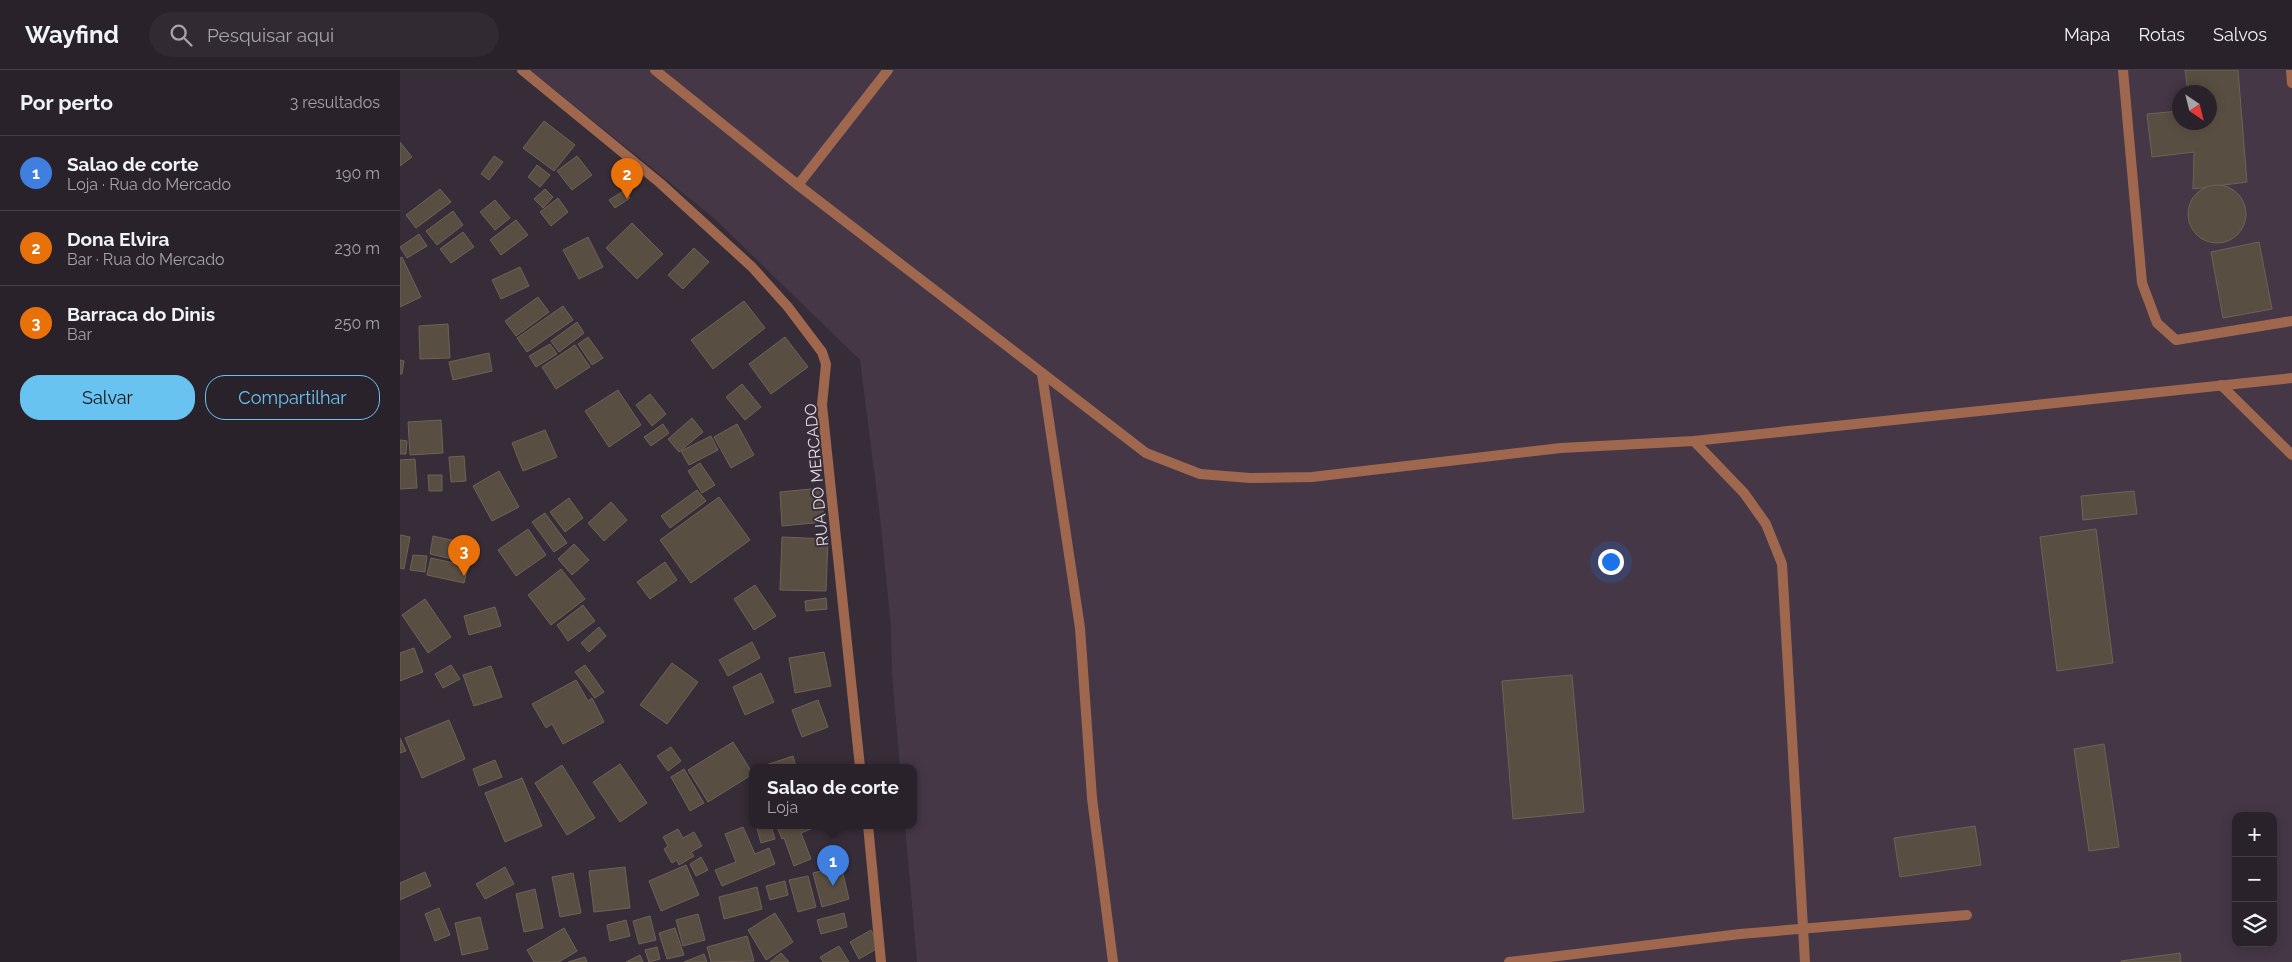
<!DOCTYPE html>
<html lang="pt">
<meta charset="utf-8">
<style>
:root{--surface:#29222a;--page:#312a32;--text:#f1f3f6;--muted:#a5a4a8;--line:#453f47;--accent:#69c3f1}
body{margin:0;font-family:Raleway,sans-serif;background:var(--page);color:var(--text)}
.controls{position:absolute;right:15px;bottom:15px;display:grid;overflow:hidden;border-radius:10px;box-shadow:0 2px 12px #0003}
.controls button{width:45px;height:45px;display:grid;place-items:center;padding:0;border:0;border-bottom:1px solid var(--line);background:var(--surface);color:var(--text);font:25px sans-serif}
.compass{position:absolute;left:1772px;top:15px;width:45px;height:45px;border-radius:50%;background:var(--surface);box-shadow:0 2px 12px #0003;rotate:145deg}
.you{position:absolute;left:1210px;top:491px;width:18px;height:18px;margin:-12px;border:4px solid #fff;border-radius:50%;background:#1a73e8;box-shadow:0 0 0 8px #1a73e833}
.badge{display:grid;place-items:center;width:32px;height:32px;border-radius:50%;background:var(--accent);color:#fff;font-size:16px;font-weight:700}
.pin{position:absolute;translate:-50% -41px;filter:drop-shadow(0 1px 2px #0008)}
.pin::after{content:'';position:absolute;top:26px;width:18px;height:15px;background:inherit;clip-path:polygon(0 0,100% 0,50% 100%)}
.popup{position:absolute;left:349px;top:694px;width:168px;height:65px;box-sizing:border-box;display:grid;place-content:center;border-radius:10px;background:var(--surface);filter:drop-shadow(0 1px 4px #0005);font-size:16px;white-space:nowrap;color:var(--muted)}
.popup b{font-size:19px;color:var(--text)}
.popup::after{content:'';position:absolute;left:50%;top:100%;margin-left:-10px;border:10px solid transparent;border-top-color:var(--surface)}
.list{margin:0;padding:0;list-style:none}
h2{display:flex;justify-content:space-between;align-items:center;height:65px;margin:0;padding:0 20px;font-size:21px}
h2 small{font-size:16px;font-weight:400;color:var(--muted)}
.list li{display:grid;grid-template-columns:32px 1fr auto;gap:15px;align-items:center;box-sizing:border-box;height:75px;padding:0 20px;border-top:1px solid var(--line)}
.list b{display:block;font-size:19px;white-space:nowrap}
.list p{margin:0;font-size:16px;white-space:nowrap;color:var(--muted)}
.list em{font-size:16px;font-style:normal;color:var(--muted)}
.actions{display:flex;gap:10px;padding:15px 20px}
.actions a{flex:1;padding:11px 0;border:1px solid var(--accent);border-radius:20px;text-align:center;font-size:18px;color:var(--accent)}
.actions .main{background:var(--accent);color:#111}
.icon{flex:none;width:28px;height:28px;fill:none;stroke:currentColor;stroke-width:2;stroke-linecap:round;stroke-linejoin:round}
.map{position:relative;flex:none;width:1892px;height:892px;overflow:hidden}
header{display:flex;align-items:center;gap:30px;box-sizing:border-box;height:70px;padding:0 25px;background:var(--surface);border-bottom:1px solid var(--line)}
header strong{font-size:24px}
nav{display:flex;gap:28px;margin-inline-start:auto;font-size:18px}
.search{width:350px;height:45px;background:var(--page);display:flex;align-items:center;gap:12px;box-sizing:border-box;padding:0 18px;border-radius:28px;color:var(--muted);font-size:19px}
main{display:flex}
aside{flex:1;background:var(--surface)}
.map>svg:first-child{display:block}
.built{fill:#463747;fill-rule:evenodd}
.building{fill:#594e42;stroke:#6f6256}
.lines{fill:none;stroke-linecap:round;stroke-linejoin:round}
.lane{stroke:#9f684e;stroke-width:10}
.street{stroke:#9f684e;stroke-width:10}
.labels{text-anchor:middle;stroke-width:4;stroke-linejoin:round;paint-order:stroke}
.street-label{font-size:16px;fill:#e6dfe6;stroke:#372d38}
</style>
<header>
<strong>Wayfind</strong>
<div class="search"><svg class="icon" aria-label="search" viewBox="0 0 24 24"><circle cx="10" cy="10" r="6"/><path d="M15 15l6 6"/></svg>Pesquisar aqui</div>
<nav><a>Mapa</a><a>Rotas</a><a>Salvos</a></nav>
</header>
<main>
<aside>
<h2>Por perto<small>3 resultados</small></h2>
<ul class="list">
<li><span class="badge" style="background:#3f7fe0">1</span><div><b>Salao de corte</b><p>Loja · Rua do Mercado</p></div><em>190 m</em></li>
<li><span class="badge" style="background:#e8710a">2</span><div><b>Dona Elvira</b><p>Bar · Rua do Mercado</p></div><em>230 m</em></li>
<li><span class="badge" style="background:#e8710a">3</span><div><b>Barraca do Dinis</b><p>Bar</p></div><em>250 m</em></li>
</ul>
<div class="actions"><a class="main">Salvar</a><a>Compartilhar</a></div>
</aside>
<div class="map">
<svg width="1892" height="892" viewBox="0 0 1892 892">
<rect width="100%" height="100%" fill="#372d38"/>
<path class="built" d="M130,0H1892V892H517L505,755H513V697H500L492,604L491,557L480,447L460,290L314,148ZM1780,22H1810V52H1780ZM1836,746H1873V873H1836Z"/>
<g class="building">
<polygon points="1785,0 1838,0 1847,112 1793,119 1794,82 1752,87 1747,44 1780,41 1780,52 1810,52 1810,22 1788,22"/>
<polygon points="144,51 175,75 154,101 123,78"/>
<polygon points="0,72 12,87 0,96"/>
<polygon points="94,86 103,92 89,110 81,104"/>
<polygon points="177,86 192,105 172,120 157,101"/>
<polygon points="137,95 150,105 140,117 128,107"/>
<circle cx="1817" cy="144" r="29"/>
<polygon points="40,119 51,132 16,158 6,145"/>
<polygon points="145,119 153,127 143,138 134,129"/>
<polygon points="225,120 230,128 215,138 209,130"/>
<polygon points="158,128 168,142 151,156 140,142"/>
<polygon points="95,130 110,148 95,160 80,142"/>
<polygon points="53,141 63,155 37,175 26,161"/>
<polygon points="116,150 128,165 101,185 90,170"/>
<polygon points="232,153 263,184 237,209 206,178"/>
<polygon points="63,162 74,177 51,193 40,179"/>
<polygon points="19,164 27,176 7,188 0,177"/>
<polygon points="188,167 203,197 179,209 163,180"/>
<polygon points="1859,172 1872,239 1823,248 1811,182"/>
<polygon points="294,178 309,192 283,219 268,205"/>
<polygon points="2,187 21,227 0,237 0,188"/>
<polygon points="120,197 129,216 101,229 92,210"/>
<polygon points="138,227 149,242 116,266 105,251"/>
<polygon points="344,231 365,258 313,299 291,270"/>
<polygon points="163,236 173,250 127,282 117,268"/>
<polygon points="177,252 184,263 159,282 151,271"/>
<polygon points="48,254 50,288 20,289 19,256"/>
<polygon points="188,267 203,288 192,295 178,274"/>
<polygon points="385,267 408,297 371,324 349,294"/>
<polygon points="150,274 157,284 136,297 129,286"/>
<polygon points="175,275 190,297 156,319 142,297"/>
<polygon points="89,283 92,301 53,310 49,292"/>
<polygon points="0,290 4,291 2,304 0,304"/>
<polygon points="342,314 361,337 345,350 326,327"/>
<polygon points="218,320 241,355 209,377 185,341"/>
<polygon points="250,324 266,344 252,356 236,335"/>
<polygon points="292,348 303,362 279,382 268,369"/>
<polygon points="41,350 43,383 10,385 8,352"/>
<polygon points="263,354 269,363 251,376 244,367"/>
<polygon points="337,354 354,385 331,398 314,367"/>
<polygon points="145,360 157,387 123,401 112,373"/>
<polygon points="311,366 318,380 289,395 281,381"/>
<polygon points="0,370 7,371 6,384 0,384"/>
<polygon points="64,386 66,411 51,412 49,387"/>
<polygon points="15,389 17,418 0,419 0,390"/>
<polygon points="300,393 315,415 302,423 288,401"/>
<polygon points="99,401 119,437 92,451 73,416"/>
<polygon points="28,405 42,405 42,421 29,421"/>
<polygon points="421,418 424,452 382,456 380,422"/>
<polygon points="297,420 306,431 270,458 261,446"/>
<polygon points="1734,421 1737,444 1683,450 1681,426"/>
<polygon points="319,427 350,470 291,513 260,470"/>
<polygon points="169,428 183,448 165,462 150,442"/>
<polygon points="211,432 227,450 204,471 188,453"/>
<polygon points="145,443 167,473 154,482 132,452"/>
<polygon points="128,459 146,485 116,506 98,480"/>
<polygon points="1696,459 1713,593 1657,601 1640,467"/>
<polygon points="0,465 10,467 4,499 0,498"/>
<polygon points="33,466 69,474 65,492 30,484"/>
<polygon points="382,467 428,469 426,521 380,520"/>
<polygon points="174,474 189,490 172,505 158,489"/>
<polygon points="13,485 27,486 25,502 10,500"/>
<polygon points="31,488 68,496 64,513 27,505"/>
<polygon points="265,492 277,510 250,529 237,512"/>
<polygon points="161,499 185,529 151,555 128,525"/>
<polygon points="355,515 376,546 354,560 334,529"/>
<polygon points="426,528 427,539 406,541 405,531"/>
<polygon points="25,529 51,567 28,583 2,545"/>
<polygon points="183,535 195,551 168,571 157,555"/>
<polygon points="95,537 101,556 69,565 64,546"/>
<polygon points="199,557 206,566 189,582 181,573"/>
<polygon points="352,572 360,588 328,606 319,590"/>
<polygon points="14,578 23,602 0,611 0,583"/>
<polygon points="424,582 431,616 395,623 389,588"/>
<polygon points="272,593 298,612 267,654 240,635"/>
<polygon points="51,595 60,609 43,618 35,604"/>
<polygon points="185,595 204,622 195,628 175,602"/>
<polygon points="91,596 102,627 74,636 63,605"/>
<polygon points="361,603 374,632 345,645 333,617"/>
<polygon points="1172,605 1184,742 1113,749 1102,611"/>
<polygon points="176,610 188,631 192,628 204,652 163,674 152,654 146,658 132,634"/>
<polygon points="418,630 428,657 402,667 392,640"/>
<polygon points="49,650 65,689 22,708 5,668"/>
<polygon points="0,668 6,681 0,683"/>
<polygon points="333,672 353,704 308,732 288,700"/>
<polygon points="1704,674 1719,777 1689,781 1674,679"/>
<polygon points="271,677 281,691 268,701 257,686"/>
<polygon points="393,686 396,697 364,697 363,696"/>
<polygon points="95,690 102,707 79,716 73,699"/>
<polygon points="220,694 247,733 220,752 193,712"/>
<polygon points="162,695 195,748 167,765 135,713"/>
<polygon points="284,699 304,733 290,741 271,707"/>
<polygon points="122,708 142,756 105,772 85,723"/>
<polygon points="356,755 371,755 375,769 361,773"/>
<polygon points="376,755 421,755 401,763 411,789 394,796 384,768 382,769"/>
<polygon points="1575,756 1581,795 1500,807 1494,768"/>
<polygon points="343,757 355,784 369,778 375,794 322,816 315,800 336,792 325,764"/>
<polygon points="278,759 283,768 294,762 302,776 291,782 294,786 279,795 277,790 272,793 264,779 268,776 263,767"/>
<polygon points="301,787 308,800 296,806 290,794"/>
<polygon points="286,795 299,825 261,841 249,811"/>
<polygon points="441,796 449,829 422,837 413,803"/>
<polygon points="105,797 114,814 85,829 76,814"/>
<polygon points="225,797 230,838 194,842 189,801"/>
<polygon points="25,802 31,816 0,830 0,813"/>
<polygon points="173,803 181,843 160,847 152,807"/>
<polygon points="408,806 416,837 398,842 389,810"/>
<polygon points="385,811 388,825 370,830 366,816"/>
<polygon points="357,817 362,839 324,849 319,827"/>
<polygon points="135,819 143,858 124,862 116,824"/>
<polygon points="39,838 50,865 35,871 25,844"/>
<polygon points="375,843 393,872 366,890 348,860"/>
<polygon points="444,843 447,857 421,864 417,850"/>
<polygon points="298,844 305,870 283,876 276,850"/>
<polygon points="250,846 256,870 239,874 233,851"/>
<polygon points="80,847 88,879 62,885 55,853"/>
<polygon points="226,850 230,866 210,871 207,855"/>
<polygon points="164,858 177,881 159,892 134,892 127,880"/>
<polygon points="275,858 284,885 267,889 259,863"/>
<polygon points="471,860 480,877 459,889 450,872"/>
<polygon points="347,866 354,891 311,892 307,877"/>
<polygon points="439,876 449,892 423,892 420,887"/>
<polygon points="257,877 260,889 249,892 245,880"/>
<polygon points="381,883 389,892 370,892"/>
<polygon points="1780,883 1781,892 1721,892 1721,891"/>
<polygon points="304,884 307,892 284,892"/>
<polygon points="240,885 243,892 226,892"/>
<polygon points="185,887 187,892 168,892"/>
</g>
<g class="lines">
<g class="lane">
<polyline points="255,0 398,115 746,383 800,404 850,408 912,407 1161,378 1294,371 1892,308"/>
<polyline points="1723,0 1742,213 1757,253 1776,270 1892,251"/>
<polyline points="1891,0 1892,13"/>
<polyline points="398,115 488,0"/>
<polyline points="642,304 680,558 692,728 713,892"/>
<polyline points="1821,315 1892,385"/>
<polyline points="1294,371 1344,423 1366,454 1382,494 1405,892"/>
<polyline points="1109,892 1340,864 1567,845"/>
</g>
<g class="street">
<polyline points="122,0 260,113 352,197 388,237 422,282 426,294 422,335 460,697"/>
<polyline points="468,755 481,892"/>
</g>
</g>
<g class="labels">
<g class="street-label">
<text transform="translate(416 405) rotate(-95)" y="6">RUA DO MERCADO</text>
</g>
</g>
</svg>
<div class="controls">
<button>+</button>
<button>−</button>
<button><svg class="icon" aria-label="layers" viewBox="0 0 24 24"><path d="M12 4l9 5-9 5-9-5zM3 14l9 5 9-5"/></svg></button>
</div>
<svg class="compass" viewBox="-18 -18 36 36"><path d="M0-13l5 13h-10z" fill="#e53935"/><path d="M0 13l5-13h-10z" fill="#a5a4a8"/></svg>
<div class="you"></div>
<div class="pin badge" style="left:433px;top:816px;background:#3f7fe0">1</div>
<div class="popup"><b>Salao de corte</b>Loja</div>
<div class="pin badge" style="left:227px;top:129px;background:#e8710a">2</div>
<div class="pin badge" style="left:64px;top:506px;background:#e8710a">3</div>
</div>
</main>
